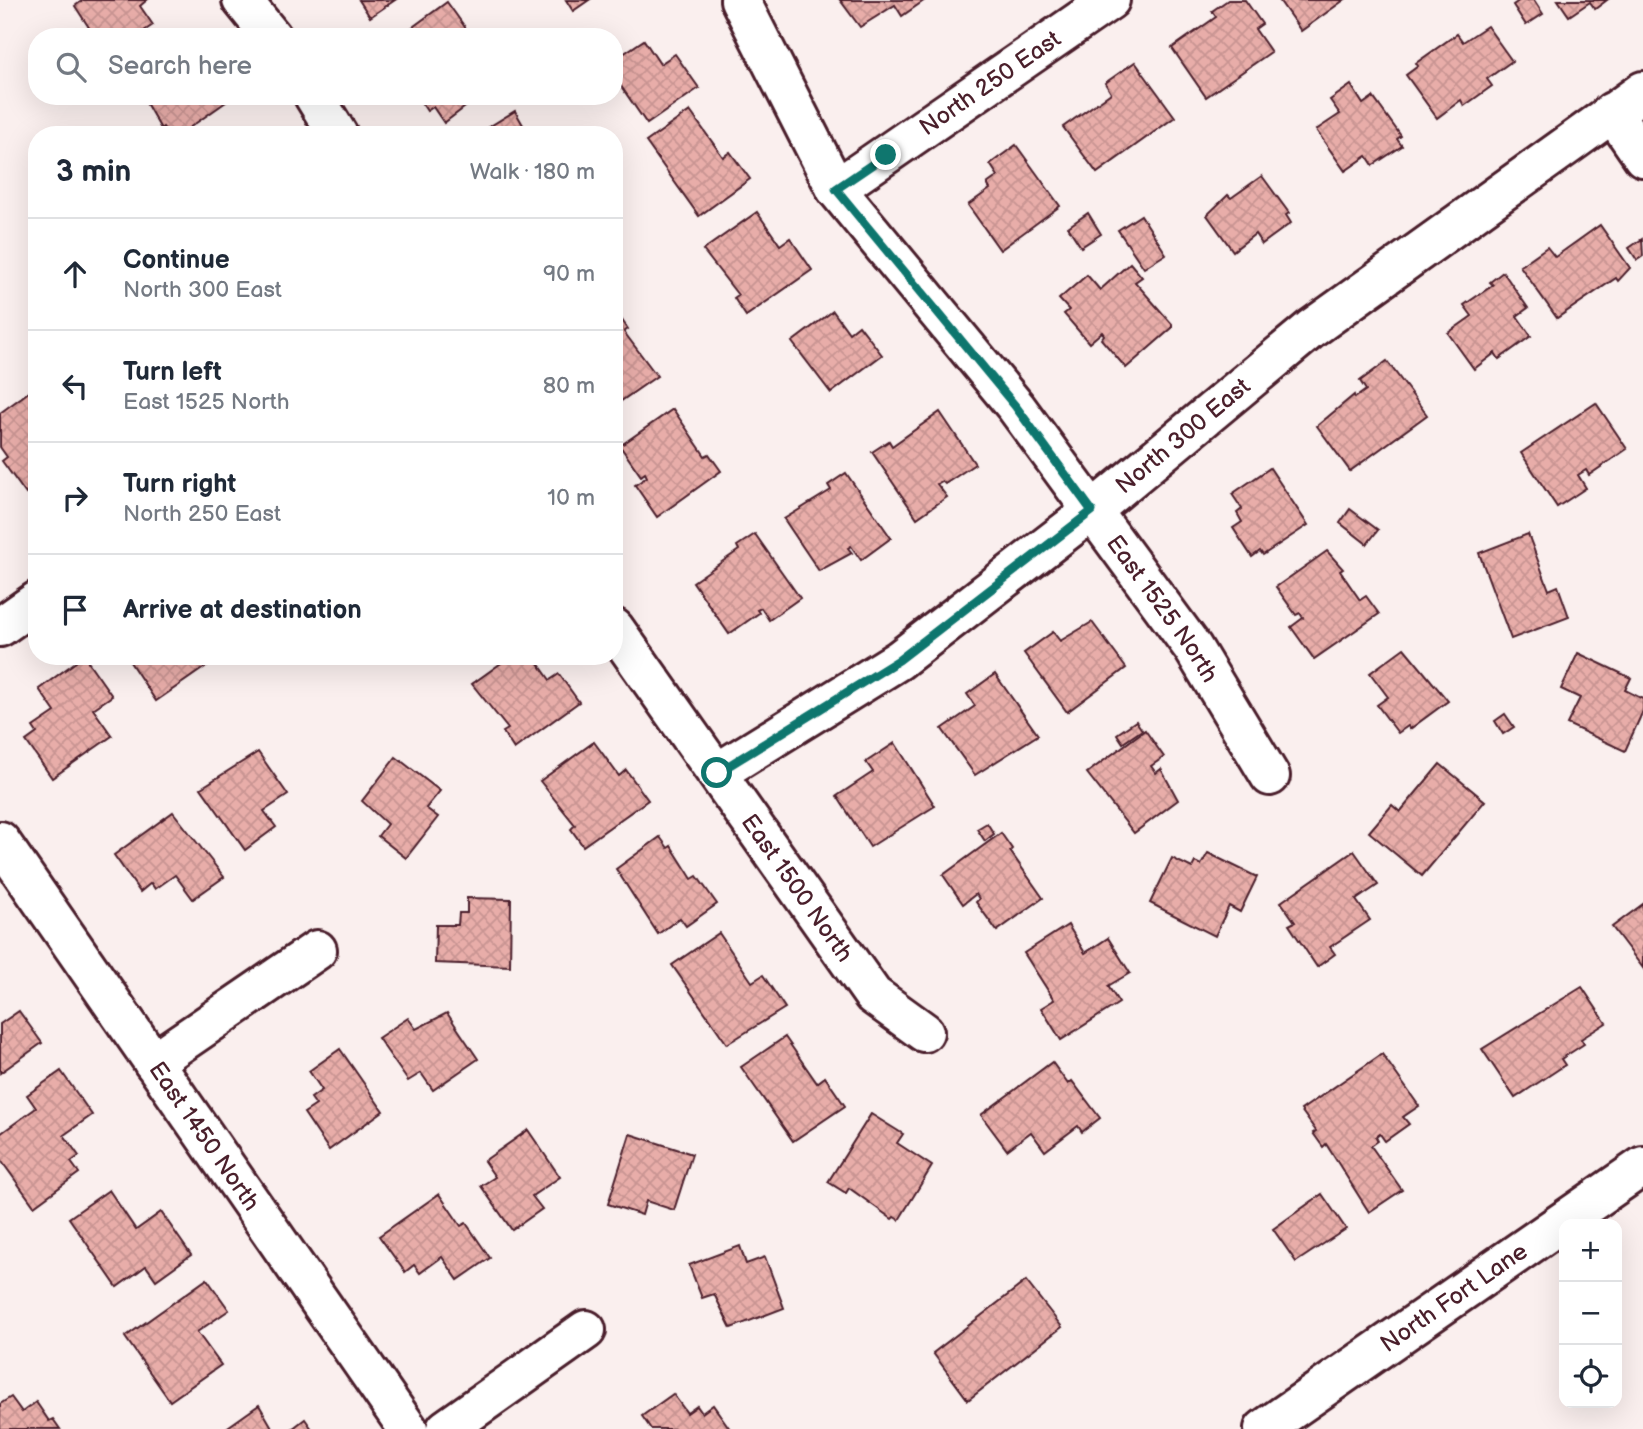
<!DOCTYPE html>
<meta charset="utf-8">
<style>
:root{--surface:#fff;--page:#f6f6f7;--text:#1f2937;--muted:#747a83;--line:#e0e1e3}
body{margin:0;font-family:"Balsamiq Sans",sans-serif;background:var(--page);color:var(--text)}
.controls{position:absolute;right:21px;bottom:21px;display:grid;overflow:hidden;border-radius:14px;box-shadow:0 7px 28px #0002}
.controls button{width:63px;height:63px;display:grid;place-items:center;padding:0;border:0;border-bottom:2px solid var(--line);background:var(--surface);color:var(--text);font:35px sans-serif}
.stop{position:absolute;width:21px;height:21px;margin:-16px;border:5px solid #0f766e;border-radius:50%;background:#fff}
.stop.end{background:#0f766e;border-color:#fff;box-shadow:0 2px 7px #0008}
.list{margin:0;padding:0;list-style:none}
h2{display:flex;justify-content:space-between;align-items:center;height:91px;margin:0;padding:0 28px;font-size:30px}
h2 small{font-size:23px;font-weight:400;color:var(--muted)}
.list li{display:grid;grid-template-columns:46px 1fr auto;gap:21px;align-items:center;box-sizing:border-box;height:112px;padding:0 28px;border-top:2px solid var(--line)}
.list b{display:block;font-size:26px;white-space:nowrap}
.list p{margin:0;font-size:23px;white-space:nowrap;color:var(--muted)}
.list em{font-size:23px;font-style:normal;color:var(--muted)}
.icon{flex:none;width:38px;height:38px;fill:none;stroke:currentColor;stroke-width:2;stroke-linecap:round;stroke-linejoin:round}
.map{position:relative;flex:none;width:1643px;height:1429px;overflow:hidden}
.search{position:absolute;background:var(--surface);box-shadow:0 7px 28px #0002;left:28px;top:28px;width:595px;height:77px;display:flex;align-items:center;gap:18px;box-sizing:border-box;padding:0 24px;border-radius:28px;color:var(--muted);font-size:26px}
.panel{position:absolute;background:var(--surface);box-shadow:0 7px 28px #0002;left:28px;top:126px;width:595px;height:539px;border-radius:28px}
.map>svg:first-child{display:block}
.building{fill:url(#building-cross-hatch);stroke:#4a1f2b;stroke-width:2}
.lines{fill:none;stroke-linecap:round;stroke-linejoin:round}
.minor-casing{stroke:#4a1f2b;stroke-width:44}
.tertiary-casing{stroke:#4a1f2b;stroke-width:44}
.minor{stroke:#fff;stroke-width:38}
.tertiary{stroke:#fff;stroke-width:38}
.route{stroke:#0f766e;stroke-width:9}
.labels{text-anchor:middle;stroke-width:6;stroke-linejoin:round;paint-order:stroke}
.street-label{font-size:24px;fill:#4a1f2b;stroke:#fff}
</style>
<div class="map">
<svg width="1643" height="1429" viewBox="0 0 1643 1429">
<defs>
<pattern id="building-cross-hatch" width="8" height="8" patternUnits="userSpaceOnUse" patternTransform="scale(1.75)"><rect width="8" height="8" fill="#e8ada9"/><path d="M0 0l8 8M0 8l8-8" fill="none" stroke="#c89492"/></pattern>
</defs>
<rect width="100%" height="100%" fill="#faefee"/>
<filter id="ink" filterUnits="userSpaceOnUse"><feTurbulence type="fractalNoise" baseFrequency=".0143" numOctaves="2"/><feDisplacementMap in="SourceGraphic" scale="14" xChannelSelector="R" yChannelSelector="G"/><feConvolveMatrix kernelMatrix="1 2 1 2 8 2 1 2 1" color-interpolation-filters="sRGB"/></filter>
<g filter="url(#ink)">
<g class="building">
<polygon points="83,0 147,0 140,6 153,25 135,37 80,37 90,29 75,6"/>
<polygon points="359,0 395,0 370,17"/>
<polygon points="566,0 589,0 573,11"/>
<polygon points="840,0 925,0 902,16 895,5 860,27"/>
<polygon points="1228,0 1245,0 1262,24 1255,29 1271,52 1206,97 1172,48 1216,17 1212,11"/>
<polygon points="1279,0 1344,0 1301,31"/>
<polygon points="1520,0 1534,0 1543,14 1526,25 1513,5"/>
<polygon points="1558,0 1607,0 1595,9 1590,2 1569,16"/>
<polygon points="447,2 472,37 399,37"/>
<polygon points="1487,26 1512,61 1487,79 1492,86 1464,106 1461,100 1437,118 1406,75 1418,66 1416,63 1457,34 1463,42"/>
<polygon points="644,40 660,64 675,54 699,88 647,124 614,76 614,60"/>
<polygon points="1135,62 1175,117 1097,173 1063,127 1111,93 1105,83"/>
<polygon points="1351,85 1363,104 1373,97 1401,136 1397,139 1402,146 1373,165 1367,156 1345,171 1316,130 1340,114 1330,100"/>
<polygon points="142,96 233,96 233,97 179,135 169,135 163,127 161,129"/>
<polygon points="417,96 476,96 477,98 444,123 433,107 427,111"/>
<polygon points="515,111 526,130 521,135 476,135"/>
<polygon points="690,111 723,157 730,152 750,179 699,216 646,142"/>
<polygon points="246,126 252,135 233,135"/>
<polygon points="1016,145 1060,206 1000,250 968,205 990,189 987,184 998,176 990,164"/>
<polygon points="1262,176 1289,213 1286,215 1291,223 1262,244 1255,234 1233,251 1207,215 1228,195 1231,198"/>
<polygon points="757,212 780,245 790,238 812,270 746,316 734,298 738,295 703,250"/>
<polygon points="1088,213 1101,234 1081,247 1068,227"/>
<polygon points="1141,215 1166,254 1144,268 1118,230"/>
<polygon points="1600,225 1630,268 1618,281 1616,278 1557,318 1520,266 1547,247 1555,257"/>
<polygon points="1642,239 1643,256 1637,260 1629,248"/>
<polygon points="1130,263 1142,277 1135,282 1172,324 1172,328 1126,368 1101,339 1104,335 1102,332 1089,343 1064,314 1069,310 1059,299 1087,275 1100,290"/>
<polygon points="1503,272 1528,308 1517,316 1531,336 1499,359 1495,353 1474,369 1448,333 1472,316 1464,305 1493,285 1490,282"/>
<polygon points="615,310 628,329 624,332 657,376 614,406"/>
<polygon points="833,311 849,333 859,325 882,355 831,393 792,342"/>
<polygon points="1387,361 1427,415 1350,471 1317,426 1354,395 1355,398 1366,390 1360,381"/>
<polygon points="37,386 37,486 26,494 2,461 7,457 0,447 0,413"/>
<polygon points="1596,403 1627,449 1589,475 1586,470 1578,475 1586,488 1557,507 1521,453"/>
<polygon points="673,409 705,456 709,454 721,471 657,517 635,485 647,477 645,473 641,476 620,446"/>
<polygon points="940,412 975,464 945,484 942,481 937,484 947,497 917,518 872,452 889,441 892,446"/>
<polygon points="1270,468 1308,525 1263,555 1260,551 1252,557 1233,528 1242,522 1237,513 1242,509 1232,494"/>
<polygon points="846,473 891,538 861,560 851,546 848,548 852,553 819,571 784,519 831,490 828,485"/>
<polygon points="1350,509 1378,530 1367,544 1340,523"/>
<polygon points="755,534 800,598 769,620 761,608 757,610 759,613 729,634 693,582 739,550 737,546"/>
<polygon points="1528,534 1549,590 1558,586 1569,617 1511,639 1479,553"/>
<polygon points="1327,551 1343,569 1340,571 1360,600 1366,596 1379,614 1314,659 1291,627 1303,618 1300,613 1296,615 1276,587"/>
<polygon points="1092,622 1126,668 1067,712 1024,653 1053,632 1060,641"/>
<polygon points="1404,648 1448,701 1410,729 1408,726 1398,733 1377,705 1388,697 1370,673"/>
<polygon points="1578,653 1631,678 1625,690 1643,699 1643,711 1625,751 1567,724 1580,698 1561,689"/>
<polygon points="84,656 112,696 93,709 112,736 52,778 26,741 37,733 33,727 55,712 39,689"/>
<polygon points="139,656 221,656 156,701 130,662"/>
<polygon points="511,656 533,656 550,680 559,674 579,702 514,749 503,732 508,729 472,684"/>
<polygon points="995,674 1038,735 975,775 942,729 975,706 967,694"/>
<polygon points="1505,714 1514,727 1503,734 1495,721"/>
<polygon points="1136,721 1142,730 1123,743 1117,734"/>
<polygon points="1145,730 1164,757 1151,766 1156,773 1161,769 1178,800 1134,833 1087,773"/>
<polygon points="594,742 619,776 626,770 648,800 583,846 571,829 575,825 540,781"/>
<polygon points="895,743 935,806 870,847 837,796 873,772 866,762"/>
<polygon points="258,752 288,795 264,811 276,827 245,850 201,788"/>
<polygon points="396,757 440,791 426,808 438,817 406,858 378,836 387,824 362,801"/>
<polygon points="1440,764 1485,801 1422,876 1369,832 1392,805 1400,812"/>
<polygon points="173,812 224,877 193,899 175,875 155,889 151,883 140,892 114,855"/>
<polygon points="987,823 994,834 985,841 977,829"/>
<polygon points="1001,833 1012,849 1010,851 1043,898 997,931 976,902 979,899 976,894 963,904 943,875"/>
<polygon points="660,837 668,848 671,846 692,879 697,876 717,904 686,926 680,918 658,934 616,869"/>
<polygon points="1354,851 1378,885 1356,900 1370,920 1330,947 1335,954 1317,967 1289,925 1295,922 1281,902"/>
<polygon points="1208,853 1257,877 1240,912 1229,906 1215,936 1150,903 1172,858 1192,868 1195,862 1201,865"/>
<polygon points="467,898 511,899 510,966 435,963 436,925 458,925 459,913 467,913"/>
<polygon points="1643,904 1643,968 1612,927"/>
<polygon points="1068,925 1085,953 1108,938 1130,973 1108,986 1119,1003 1061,1040 1041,1008 1054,1000 1024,953"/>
<polygon points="719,933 752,982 763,975 785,1008 727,1044 672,965"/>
<polygon points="1582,987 1606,1023 1581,1039 1584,1044 1561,1059 1565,1065 1515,1098 1482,1049"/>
<polygon points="19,1011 42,1043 0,1073 0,1024"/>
<polygon points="447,1013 478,1059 433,1090 421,1073 408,1081 378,1038 408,1018 416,1029"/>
<polygon points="785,1037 817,1083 825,1077 845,1106 793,1141 741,1067"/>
<polygon points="340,1049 383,1111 329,1150 304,1113 316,1105 311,1098 322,1090 309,1071"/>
<polygon points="1382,1054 1419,1106 1403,1117 1409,1124 1385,1141 1380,1134 1376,1137 1378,1141 1371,1146 1402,1190 1369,1212 1326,1144 1323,1147 1313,1133 1316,1131 1301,1110"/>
<polygon points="1052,1062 1068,1084 1072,1081 1100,1118 1082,1132 1078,1126 1045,1151 1031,1132 1007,1150 981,1115"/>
<polygon points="61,1071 92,1115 64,1135 79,1156 71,1162 79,1173 34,1206 0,1159 0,1134 36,1108 27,1095"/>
<polygon points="871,1114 903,1134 897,1143 932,1166 899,1220 894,1217 892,1219 849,1188 846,1193 828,1182"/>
<polygon points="528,1130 560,1177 532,1196 542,1209 512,1230 481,1186 495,1177 484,1161"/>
<polygon points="630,1134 692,1154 674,1210 646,1201 642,1215 608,1204"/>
<polygon points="109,1190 136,1230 161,1212 191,1255 156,1280 146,1266 117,1287 69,1218"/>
<polygon points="439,1194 461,1226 466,1223 490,1258 458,1280 442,1257 420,1273 414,1265 405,1272 379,1236"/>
<polygon points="1322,1194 1346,1229 1296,1262 1273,1229"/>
<polygon points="740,1246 746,1264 765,1257 784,1308 731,1328 714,1294 702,1298 689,1265"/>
<polygon points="207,1279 229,1310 197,1332 221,1365 170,1401 125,1337"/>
<polygon points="1026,1281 1062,1327 968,1400 933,1353"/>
<polygon points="673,1394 687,1413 697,1406 702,1413 713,1405 730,1429 651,1429 642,1416"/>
<polygon points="11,1397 22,1412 36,1402 49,1421 53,1419 60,1429 0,1429 0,1404"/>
<polygon points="259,1405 273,1429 225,1429"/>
<polygon points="305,1419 312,1429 292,1429"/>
</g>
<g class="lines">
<defs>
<g id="minor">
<polyline points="242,0 272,37"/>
<path id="s1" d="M740,0L836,189L1016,407L1193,648L1270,776"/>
<polyline points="314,96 338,135"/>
<polyline points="1612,112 1643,157"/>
<path id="s2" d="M836,189L1110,0"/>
<polyline points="0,627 37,601"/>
<path id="s3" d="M614,628L873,995L924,1032"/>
<path id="s4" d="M717,773L899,660L1092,511L1311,329L1643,91"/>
<path id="s5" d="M0,841L408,1429"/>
<polyline points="153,1062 317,950"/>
<polyline points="446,1429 586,1330"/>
</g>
<g id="tertiary">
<path id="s6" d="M1264,1429L1643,1166"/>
</g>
</defs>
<use href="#minor" class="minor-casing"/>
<use href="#tertiary" class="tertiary-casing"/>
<use href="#minor" class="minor"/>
<use href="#tertiary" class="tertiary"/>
</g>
</g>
<g class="lines" filter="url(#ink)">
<polyline class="route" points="717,773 899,660 1092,511 1016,407 836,189 886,155"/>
</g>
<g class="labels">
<g class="street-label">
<text dy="8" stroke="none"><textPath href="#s2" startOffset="187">North 250 East</textPath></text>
<text dy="8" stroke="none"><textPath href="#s4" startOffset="576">North 300 East</textPath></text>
<text dy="8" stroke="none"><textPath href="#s1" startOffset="744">East 1525 North</textPath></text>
<text dy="8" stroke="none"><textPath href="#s3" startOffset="318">East 1500 North</textPath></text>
<text dy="8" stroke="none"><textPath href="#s5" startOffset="359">East 1450 North</textPath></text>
<text dy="8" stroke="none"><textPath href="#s6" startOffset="231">North Fort Lane</textPath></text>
</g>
</g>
</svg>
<div class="controls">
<button>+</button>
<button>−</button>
<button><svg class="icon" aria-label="locate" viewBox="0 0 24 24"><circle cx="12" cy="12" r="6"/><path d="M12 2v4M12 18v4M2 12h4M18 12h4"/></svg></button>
</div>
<div class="stop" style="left:717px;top:773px"></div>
<div class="stop end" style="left:886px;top:155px"></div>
<div class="search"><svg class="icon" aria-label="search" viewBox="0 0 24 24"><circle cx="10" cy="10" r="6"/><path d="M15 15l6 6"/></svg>Search here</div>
<section class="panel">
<h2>3 min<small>Walk · 180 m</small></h2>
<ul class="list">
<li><svg class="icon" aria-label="ahead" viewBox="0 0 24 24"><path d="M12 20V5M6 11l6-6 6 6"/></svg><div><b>Continue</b><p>North 300 East</p></div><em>90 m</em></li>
<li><svg class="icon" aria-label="left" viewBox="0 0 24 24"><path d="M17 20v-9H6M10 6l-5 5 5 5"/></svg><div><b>Turn left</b><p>East 1525 North</p></div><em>80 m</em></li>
<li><svg class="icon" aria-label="right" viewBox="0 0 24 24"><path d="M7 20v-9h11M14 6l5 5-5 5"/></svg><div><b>Turn right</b><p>North 250 East</p></div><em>10 m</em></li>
<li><svg class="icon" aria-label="arrive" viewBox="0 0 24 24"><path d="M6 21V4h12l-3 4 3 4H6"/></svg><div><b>Arrive at destination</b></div></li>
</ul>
</section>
</div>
